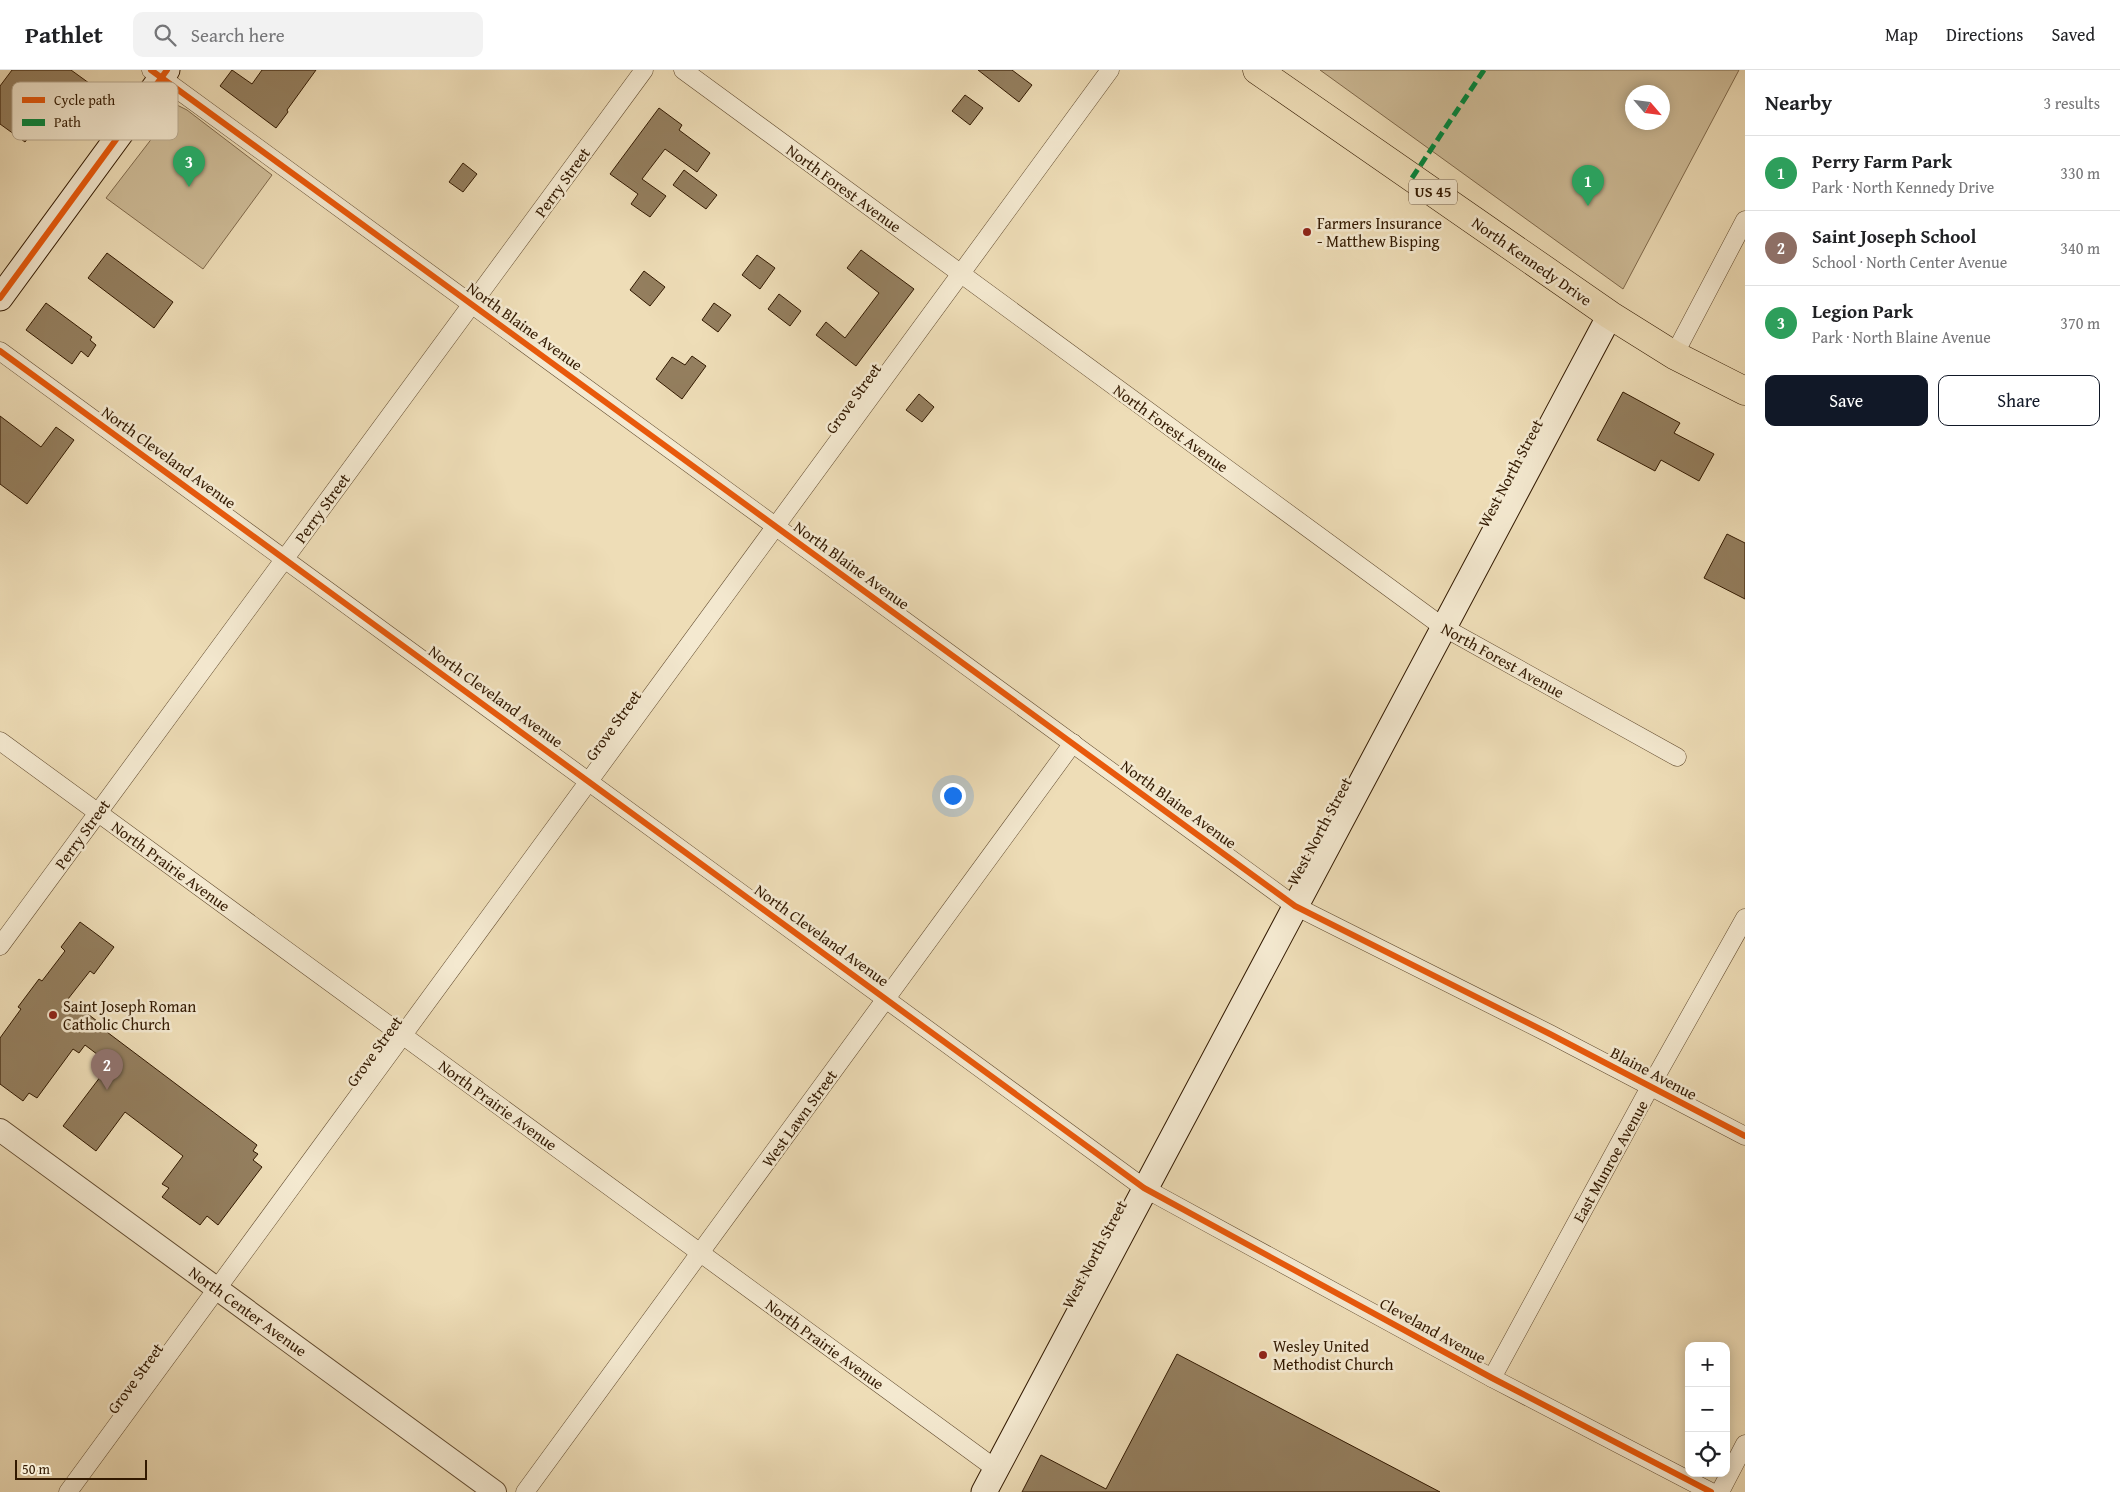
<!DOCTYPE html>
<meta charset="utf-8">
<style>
:root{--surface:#fff;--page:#f2f2f2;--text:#202124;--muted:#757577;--line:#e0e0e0;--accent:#111827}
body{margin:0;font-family:"Gentium Book Plus",serif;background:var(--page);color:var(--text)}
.controls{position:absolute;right:15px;bottom:15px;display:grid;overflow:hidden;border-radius:10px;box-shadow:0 2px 12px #0003}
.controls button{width:45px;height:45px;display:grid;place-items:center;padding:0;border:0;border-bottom:1px solid var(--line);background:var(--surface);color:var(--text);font:25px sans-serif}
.compass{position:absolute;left:1625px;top:15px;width:45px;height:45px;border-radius:50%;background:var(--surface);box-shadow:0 2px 12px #0003;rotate:118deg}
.scale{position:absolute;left:15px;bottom:12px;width:132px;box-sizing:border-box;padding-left:5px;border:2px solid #321900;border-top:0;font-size:14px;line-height:18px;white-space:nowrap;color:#321900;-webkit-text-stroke:4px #f4e9d0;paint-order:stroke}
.you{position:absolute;left:952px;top:725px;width:18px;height:18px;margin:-12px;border:4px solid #fff;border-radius:50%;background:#1a73e8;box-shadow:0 0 0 8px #1a73e833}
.badge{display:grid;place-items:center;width:32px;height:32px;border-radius:50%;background:var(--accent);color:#fff;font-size:16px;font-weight:700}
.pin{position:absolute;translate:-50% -41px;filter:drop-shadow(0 1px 2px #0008)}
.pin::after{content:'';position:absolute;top:26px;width:18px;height:15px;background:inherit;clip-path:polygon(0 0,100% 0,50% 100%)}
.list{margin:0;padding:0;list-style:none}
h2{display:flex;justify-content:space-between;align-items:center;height:65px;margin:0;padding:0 20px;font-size:21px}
h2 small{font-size:16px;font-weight:400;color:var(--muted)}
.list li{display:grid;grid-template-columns:32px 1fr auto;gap:15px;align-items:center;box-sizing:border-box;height:75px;padding:0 20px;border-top:1px solid var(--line)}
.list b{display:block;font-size:19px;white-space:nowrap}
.list p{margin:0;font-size:16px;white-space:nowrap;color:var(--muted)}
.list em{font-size:16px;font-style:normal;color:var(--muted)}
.actions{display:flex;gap:10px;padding:15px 20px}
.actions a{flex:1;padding:11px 0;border:1px solid var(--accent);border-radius:10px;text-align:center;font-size:18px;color:var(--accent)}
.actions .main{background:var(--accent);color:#fff}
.icon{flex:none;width:28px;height:28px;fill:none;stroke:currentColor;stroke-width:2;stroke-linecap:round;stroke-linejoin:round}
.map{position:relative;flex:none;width:1745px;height:1422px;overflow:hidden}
header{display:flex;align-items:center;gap:30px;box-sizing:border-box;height:70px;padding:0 25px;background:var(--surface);border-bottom:1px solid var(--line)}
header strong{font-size:24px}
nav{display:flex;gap:28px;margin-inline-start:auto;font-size:18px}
.search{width:350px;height:45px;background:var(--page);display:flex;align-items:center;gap:12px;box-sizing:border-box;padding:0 18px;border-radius:10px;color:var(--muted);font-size:19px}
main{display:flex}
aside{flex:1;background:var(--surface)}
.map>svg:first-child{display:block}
.green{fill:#cebc98;stroke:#806a4c;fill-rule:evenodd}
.building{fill:#947f5f;stroke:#321900}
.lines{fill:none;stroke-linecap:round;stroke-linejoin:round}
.minor-casing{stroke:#614a2e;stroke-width:19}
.tertiary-casing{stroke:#614a2e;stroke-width:24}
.secondary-casing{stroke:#321900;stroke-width:27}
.primary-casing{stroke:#321900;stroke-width:29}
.minor{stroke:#f4e9d0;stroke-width:18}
.tertiary{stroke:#f4e9d0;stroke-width:22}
.secondary{stroke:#f4e9d0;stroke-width:25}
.primary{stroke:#eeddb7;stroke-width:28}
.quiet{stroke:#00873e;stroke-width:5;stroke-dasharray:10 5;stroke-linecap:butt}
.cycleway-casing{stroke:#f4e9d0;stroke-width:9}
.cycleway{stroke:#e8590c;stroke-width:6}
.poi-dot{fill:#8f2418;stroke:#f4e9d0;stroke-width:2}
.labels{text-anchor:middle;stroke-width:5;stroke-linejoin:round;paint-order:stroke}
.shield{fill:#f4e9d0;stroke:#6c573e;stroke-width:1}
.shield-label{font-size:15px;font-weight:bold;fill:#321900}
.street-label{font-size:16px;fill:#321900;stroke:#f4e9d0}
.poi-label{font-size:16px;fill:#321900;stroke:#f4e9d0;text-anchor:start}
.key{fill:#f4e9d0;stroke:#baab92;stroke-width:1}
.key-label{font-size:14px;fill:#321900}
</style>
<header>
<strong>Pathlet</strong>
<div class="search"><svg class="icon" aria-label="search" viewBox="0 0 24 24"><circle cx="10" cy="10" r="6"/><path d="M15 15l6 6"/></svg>Search here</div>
<nav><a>Map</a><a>Directions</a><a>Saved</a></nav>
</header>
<main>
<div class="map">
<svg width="1745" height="1422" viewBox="0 0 1745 1422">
<rect width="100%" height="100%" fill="#eeddb7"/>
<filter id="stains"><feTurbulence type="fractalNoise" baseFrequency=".004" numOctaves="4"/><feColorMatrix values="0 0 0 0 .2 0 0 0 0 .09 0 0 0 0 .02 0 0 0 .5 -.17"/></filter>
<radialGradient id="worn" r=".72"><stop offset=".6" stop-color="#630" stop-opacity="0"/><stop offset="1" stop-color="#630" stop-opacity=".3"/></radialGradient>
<g class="green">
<path d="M1320,0H1739L1623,219ZM1632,22H1662V52H1632Z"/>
<polygon points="171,35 177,35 187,40 272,105 203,199 106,128 163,54 161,44 168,36"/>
</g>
<g class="building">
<polygon points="12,0 71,0 100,21 78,52 53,34 25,72 0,54 0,16"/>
<polygon points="232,0 252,14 262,0 316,0 287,40 288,42 276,58 220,16"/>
<polygon points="978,0 1012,0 1032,15 1019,32"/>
<polygon points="965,25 983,38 970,55 952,41"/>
<polygon points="659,38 682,55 679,60 710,83 697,102 665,79 642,109 666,126 650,147 631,134 638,124 610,104"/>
<polygon points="463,93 477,104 463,122 449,112"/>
<polygon points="684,100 717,125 706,139 673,115"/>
<polygon points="861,180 914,219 856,296 816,265 826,252 845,268 879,223 847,198"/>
<polygon points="107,183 173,232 154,258 88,208"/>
<polygon points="757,185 775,198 760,219 742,205"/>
<polygon points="644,201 665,217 650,236 630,220"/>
<polygon points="779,224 801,241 790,256 768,239"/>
<polygon points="46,233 92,267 90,270 96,275 88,287 81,281 72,294 26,260"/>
<polygon points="714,233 731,245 718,262 702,250"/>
<polygon points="692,286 706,296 682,329 656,309 672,287 685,295"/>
<polygon points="1623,322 1680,353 1674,363 1714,384 1699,411 1661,390 1655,401 1597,370"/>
<polygon points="919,324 934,337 922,352 906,340"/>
<polygon points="0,346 41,377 56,357 74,370 27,434 0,414"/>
<polygon points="1727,464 1745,473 1745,529 1704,508"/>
<polygon points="80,852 114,877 94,904 90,901 68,929 97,951 95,953 257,1075 253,1081 258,1084 253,1090 262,1097 218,1155 207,1146 200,1155 162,1127 169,1118 162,1114 183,1086 125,1042 96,1081 63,1056 110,994 85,975 79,983 73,979 37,1028 29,1023 23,1031 0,1014 0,968 21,939 18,937 39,909 42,911 65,881 61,877"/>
<polygon points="1177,1284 1440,1422 1022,1422 1041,1385 1106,1419"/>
</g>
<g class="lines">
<defs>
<g id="minor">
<polyline points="151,0 1295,836 1550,964 1745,1066"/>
<polyline points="683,0 1443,557 1677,687"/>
<polyline points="0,281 1144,1118 1492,1308 1711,1422"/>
<polyline points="1674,285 1745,150"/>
<polyline points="0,671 996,1399"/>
<polyline points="0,876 644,0"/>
<polyline points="1492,1308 1650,1017 1745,848"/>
<polyline points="68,1422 1110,0"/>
<polyline points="525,1422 1073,673"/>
<polyline points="1720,1422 1745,1374"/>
</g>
<polyline id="tertiary" points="0,1060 495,1422"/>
<g id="secondary">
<polyline points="0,228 167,0"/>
<polyline points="984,1422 1610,245"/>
</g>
<polyline id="primary" points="1257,0 1610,245 1674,285 1745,321"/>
</defs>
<use href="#minor" class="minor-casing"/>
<use href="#tertiary" class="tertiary-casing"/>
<use href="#secondary" class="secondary-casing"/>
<use href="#primary" class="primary-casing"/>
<use href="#minor" class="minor"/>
<use href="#tertiary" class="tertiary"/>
<use href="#secondary" class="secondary"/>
<use href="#primary" class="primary"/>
<polyline class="quiet" points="1412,108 1484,0"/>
<defs>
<g id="cycleway">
<polyline points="151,0 1295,836 1550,964 1745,1066"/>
<polyline points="0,228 167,0"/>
<polyline points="0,281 1144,1118 1492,1308 1711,1422"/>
</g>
</defs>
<use href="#cycleway" class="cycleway-casing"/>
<use href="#cycleway" class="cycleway"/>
</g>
<g class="poi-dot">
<circle cx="1307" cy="162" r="5"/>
<circle cx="53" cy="945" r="5"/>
<circle cx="1263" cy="1285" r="5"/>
</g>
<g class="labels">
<rect class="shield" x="1409" y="109.5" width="48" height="25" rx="4"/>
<g class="shield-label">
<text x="1433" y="127">US 45</text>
</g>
<g class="street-label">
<text transform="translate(562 112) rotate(-54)" y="6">Perry Street</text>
<text transform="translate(844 118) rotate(36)" y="6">North Forest Avenue</text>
<text transform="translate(1532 191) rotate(35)" y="6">North Kennedy Drive</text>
<text transform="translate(525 256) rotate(36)" y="6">North Blaine Avenue</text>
<text transform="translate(853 328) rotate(-54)" y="6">Grove Street</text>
<text transform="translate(1171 358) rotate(36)" y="6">North Forest Avenue</text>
<text transform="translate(169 387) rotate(36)" y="6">North Cleveland Avenue</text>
<text transform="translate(1510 403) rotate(-62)" y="6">West North Street</text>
<text transform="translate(322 438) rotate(-54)" y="6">Perry Street</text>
<text transform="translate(852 495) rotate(36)" y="6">North Blaine Avenue</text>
<text transform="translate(1503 590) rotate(29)" y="6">North Forest Avenue</text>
<text transform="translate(496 626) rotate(36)" y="6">North Cleveland Avenue</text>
<text transform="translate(613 655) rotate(-54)" y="6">Grove Street</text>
<text transform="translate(1179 734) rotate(36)" y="6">North Blaine Avenue</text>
<text transform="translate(1319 761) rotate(-62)" y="6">West North Street</text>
<text transform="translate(82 764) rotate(-54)" y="6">Perry Street</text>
<text transform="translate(171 796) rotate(36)" y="6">North Prairie Avenue</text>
<text transform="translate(822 865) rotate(36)" y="6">North Cleveland Avenue</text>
<text transform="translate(374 981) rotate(-54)" y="6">Grove Street</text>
<text transform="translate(1654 1003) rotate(28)" y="6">Blaine Avenue</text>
<text transform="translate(498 1035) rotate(36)" y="6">North Prairie Avenue</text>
<text transform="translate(799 1048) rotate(-54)" y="6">West Lawn Street</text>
<text transform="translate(1610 1091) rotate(-61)" y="6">East Munroe Avenue</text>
<text transform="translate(1094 1184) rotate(-62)" y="6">West North Street</text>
<text transform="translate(248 1241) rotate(36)" y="6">North Center Avenue</text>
<text transform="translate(1433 1260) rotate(29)" y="6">Cleveland Avenue</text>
<text transform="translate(825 1274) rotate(36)" y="6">North Prairie Avenue</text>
<text transform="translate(135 1308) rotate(-54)" y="6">Grove Street</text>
</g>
<g class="poi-label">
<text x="1317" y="159">Farmers Insurance<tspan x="1317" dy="18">- Matthew Bisping</tspan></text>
<text x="63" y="942">Saint Joseph Roman<tspan x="63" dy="18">Catholic Church</tspan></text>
<text x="1273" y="1282">Wesley United<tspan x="1273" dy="18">Methodist Church</tspan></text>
</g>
</g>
<rect x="12" y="12" width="166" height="58" rx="8" class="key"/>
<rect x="22" y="27" width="23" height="6" fill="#e8590c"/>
<rect x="22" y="49" width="23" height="7" fill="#00873e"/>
<g class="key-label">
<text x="54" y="35">Cycle path</text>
<text x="54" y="57">Path</text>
</g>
<rect width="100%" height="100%" filter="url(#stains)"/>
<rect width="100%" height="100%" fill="url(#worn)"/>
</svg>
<div class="controls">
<button>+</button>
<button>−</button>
<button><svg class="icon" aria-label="locate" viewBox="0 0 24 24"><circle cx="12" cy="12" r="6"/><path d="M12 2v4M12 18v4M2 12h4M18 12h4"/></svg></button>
</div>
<svg class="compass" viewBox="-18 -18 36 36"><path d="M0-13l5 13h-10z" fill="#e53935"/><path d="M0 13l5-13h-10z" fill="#757577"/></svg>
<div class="scale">50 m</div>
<div class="you"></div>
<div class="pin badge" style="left:1588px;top:136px;background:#2e9e5b">1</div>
<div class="pin badge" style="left:107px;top:1020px;background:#8d6e63">2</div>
<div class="pin badge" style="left:189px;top:117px;background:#2e9e5b">3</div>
</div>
<aside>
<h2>Nearby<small>3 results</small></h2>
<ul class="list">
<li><span class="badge" style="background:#2e9e5b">1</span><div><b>Perry Farm Park</b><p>Park · North Kennedy Drive</p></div><em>330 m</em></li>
<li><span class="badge" style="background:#8d6e63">2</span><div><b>Saint Joseph School</b><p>School · North Center Avenue</p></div><em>340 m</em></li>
<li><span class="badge" style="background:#2e9e5b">3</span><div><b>Legion Park</b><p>Park · North Blaine Avenue</p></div><em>370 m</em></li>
</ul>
<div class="actions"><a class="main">Save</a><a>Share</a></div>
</aside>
</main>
